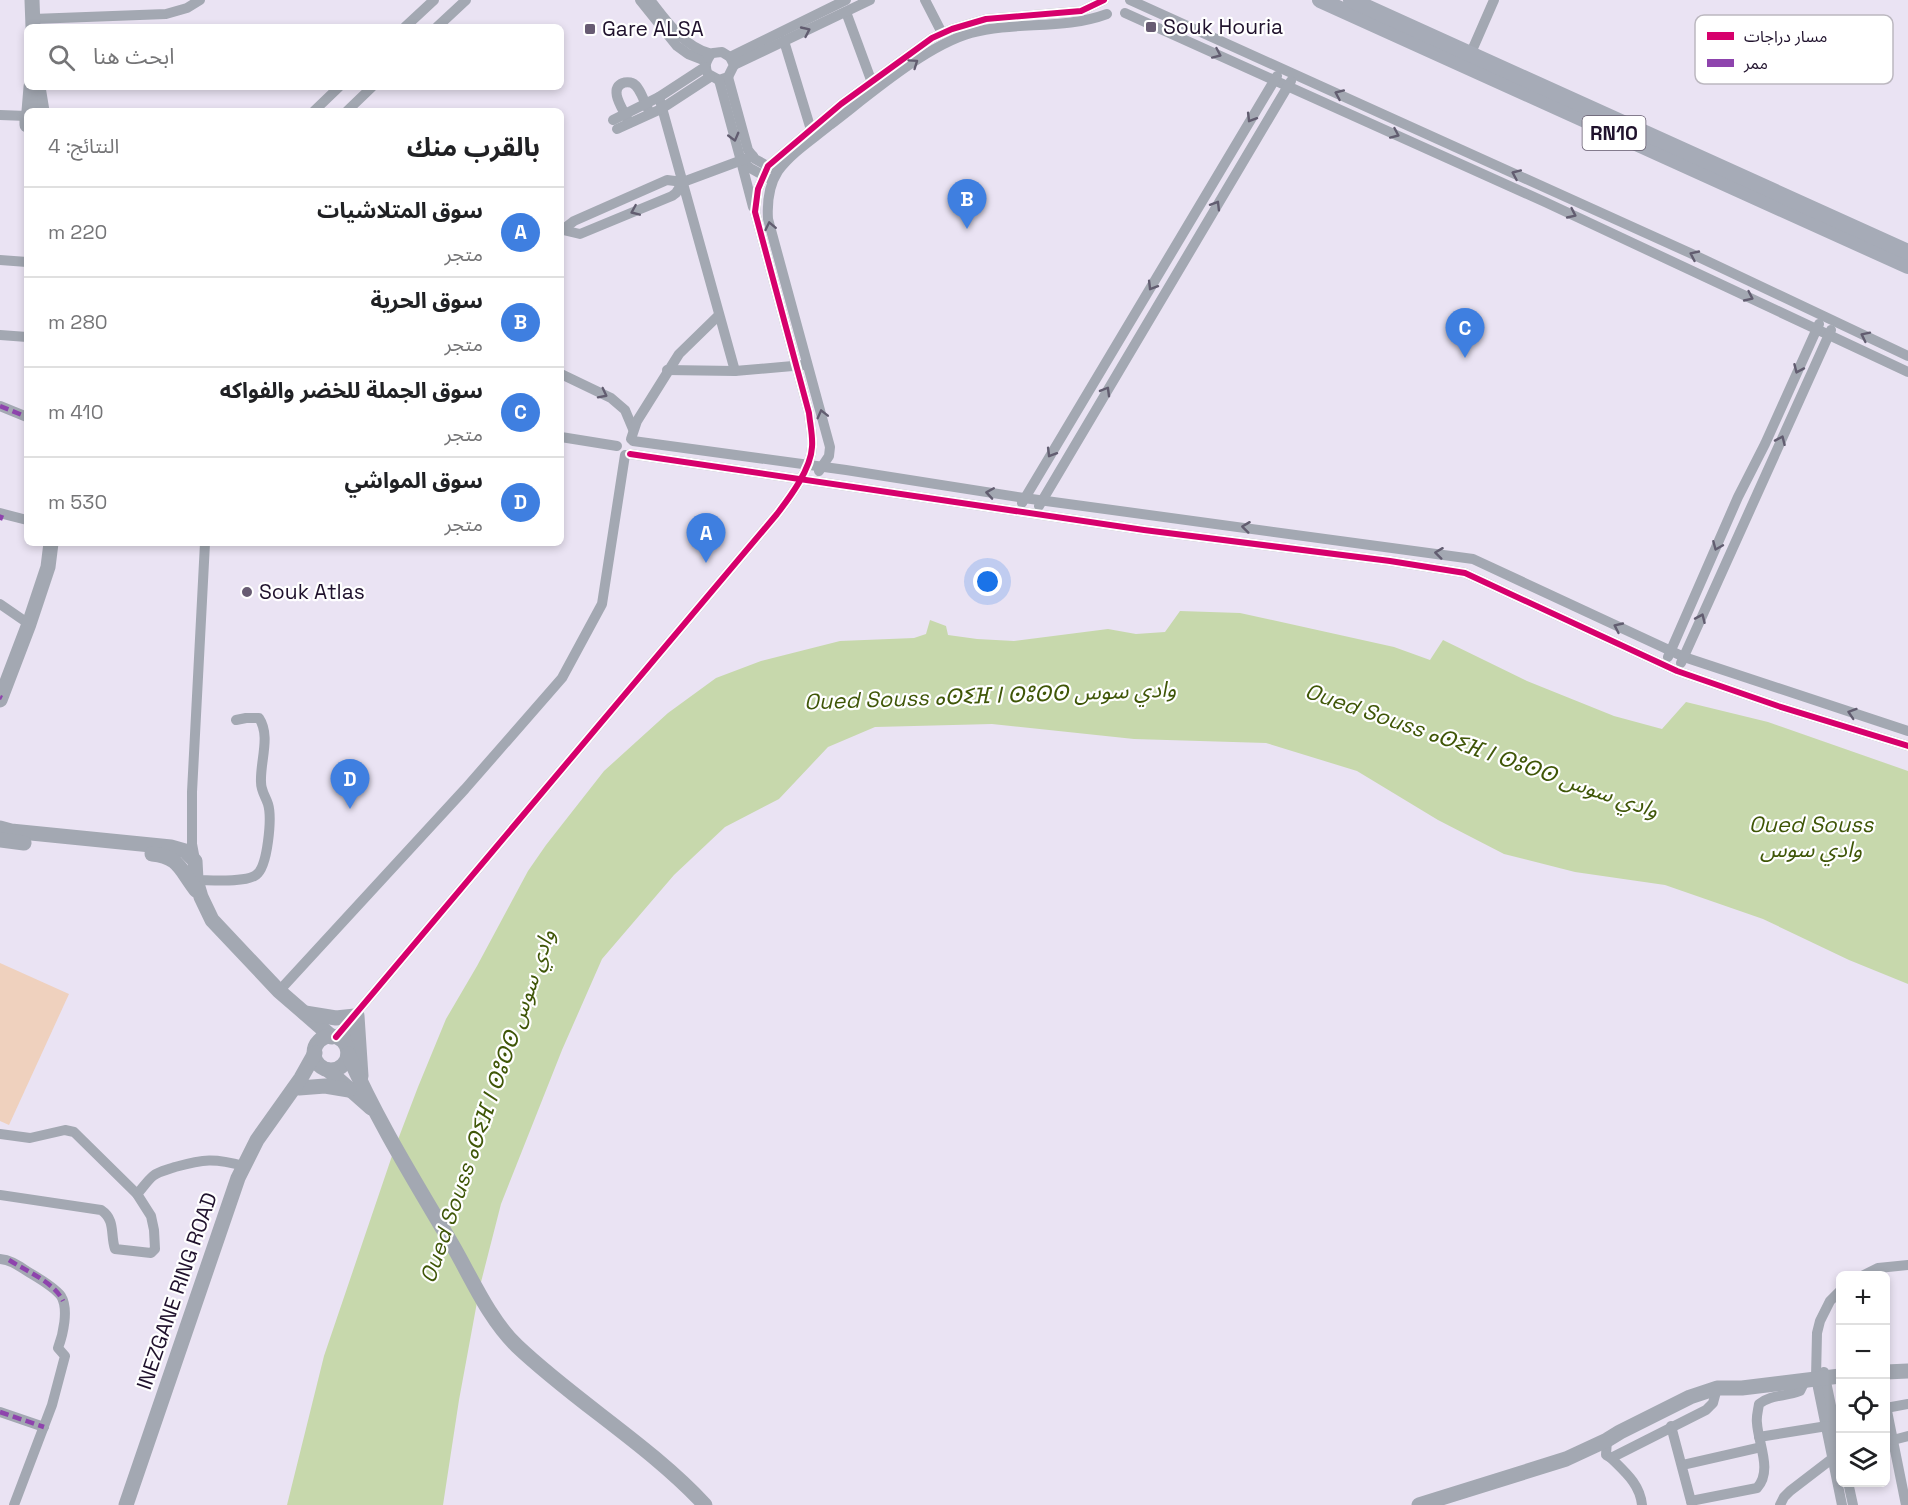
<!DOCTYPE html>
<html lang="ar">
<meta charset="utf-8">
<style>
:root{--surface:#fff;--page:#f6f6f6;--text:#202124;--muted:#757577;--line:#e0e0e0;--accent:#675b72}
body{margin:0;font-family:"Space Grotesk","Noto Sans Arabic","Noto Sans Tifinagh",sans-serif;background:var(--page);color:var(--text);direction:rtl}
.controls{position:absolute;right:18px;bottom:18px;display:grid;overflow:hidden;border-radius:9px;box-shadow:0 3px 9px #0003}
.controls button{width:54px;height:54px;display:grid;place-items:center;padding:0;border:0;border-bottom:2px solid var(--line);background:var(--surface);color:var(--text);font:30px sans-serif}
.you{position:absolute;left:988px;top:582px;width:21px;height:21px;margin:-15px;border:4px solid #fff;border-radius:50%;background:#1a73e8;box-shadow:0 0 0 9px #1a73e833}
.badge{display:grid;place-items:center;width:39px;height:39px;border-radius:50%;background:var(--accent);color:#fff;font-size:20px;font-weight:700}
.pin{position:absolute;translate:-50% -50px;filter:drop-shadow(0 2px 3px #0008)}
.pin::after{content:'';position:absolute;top:32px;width:21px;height:18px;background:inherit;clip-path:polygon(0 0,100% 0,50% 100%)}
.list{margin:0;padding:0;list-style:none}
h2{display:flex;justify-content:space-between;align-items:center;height:78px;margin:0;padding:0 24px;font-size:26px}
h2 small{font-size:20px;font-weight:400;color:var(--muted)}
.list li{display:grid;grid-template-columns:39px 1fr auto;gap:18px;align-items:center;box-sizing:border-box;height:90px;padding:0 24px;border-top:2px solid var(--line)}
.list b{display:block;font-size:22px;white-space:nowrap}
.list p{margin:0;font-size:20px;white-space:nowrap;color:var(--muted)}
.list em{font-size:20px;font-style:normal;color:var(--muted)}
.icon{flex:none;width:33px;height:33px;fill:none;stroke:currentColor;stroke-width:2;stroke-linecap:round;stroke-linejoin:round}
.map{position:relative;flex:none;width:1908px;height:1505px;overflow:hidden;direction:ltr}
.search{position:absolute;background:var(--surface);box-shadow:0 3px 9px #0003;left:24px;top:24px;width:540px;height:66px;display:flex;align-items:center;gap:15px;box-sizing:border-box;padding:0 21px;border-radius:9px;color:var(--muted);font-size:22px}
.panel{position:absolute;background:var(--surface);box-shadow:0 3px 9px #0003;left:24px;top:108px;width:540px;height:438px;border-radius:9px;direction:rtl}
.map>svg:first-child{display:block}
.green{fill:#efd1be}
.water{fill:#c7d8ac}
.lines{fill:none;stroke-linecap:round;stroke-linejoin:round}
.street{stroke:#a3a8b2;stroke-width:10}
.secondary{stroke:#a3a8b2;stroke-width:15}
.primary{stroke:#a6abb7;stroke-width:16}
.quiet{stroke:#8e44ad;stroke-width:4.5;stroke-dasharray:9 4.5;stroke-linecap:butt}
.cycleway-casing{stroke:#fff;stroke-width:10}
.cycleway{stroke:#d6006c;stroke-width:6}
.oneway{stroke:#625d70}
.poi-dot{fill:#675b72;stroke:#fff;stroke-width:2}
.labels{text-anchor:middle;stroke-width:4.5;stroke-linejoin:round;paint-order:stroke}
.shield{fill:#fff;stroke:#63596c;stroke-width:1.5}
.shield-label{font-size:20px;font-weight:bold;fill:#20122d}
.poi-label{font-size:21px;fill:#20122d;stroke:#fff;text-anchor:start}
.street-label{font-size:21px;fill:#20122d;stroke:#fff}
.water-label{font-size:22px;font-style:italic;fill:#3f5607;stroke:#fff}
.key{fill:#fff;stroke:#bcb8c0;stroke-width:1.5}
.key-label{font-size:16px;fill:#20122d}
</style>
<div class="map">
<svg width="1908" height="1505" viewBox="0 0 1908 1505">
<rect width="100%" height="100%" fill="#eae3f3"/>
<polygon class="green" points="0,963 69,994 9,1125 0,1121"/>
<polygon class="water" points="1180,611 1240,613 1394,647 1430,660 1443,640 1527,681 1614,716 1662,729 1686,702 1768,722 1908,771 1908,984 1849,960 1763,919 1665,885 1575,872 1504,854 1438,820 1357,771 1266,743 1134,739 992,724 875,727 828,747 779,799 725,827 674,875 602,959 562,1050 501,1204 480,1286 459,1400 443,1505 287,1505 324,1356 394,1150 418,1087 446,1019 477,966 528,871 546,845 604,771 668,713 716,678 761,661 840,641 914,638 926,634 930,620 946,626 948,635 977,639 1014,641 1108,629 1136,634 1165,632"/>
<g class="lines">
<g class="street">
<polyline points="640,0 677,46 688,54 706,61"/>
<path d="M650,0C665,19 683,46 709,53C713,54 717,52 722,52L730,57L734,65L728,77L719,80L708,74C704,66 706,61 711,54"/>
<polyline points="925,0 942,33"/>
<polyline points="1130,0 1690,253 1908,356"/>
<polyline points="846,12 874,88"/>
<polyline points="1125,13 1545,202 1908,372"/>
<polyline points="33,19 166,14 187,8 200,0"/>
<polyline points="405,27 434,0"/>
<polyline points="437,27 466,0"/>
<polyline points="784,41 812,133"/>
<polyline points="1470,55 1494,0"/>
<polyline points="730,57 846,0"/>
<polyline points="734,65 870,0"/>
<polyline points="728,77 748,150 755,159 773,169"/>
<polyline points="719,80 741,161 750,168 768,178"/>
<polyline points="659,97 735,371 804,365"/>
<polyline points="314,111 339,87"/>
<polyline points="347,111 372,87"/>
<polyline points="0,115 27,116"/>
<path d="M627,118C623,109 608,89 623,83C625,82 630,82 632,83C640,86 644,102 648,109"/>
<polyline points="613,120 659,97 705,67"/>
<polyline points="617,129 661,109 710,77"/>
<polyline points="741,161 753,207"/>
<polyline points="563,230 580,234 672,196 676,193 683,182"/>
<polyline points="561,231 574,221 667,180 683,182 753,156"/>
<polyline points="0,260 27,262"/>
<polyline points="0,335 27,337"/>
<polyline points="667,370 735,371"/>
<polyline points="561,374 611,398 625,410 633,429"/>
<polyline points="0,406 27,417"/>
<polyline points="561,437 617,446"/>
<polyline points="631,439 637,421 679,354 719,315"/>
<polyline points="633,441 846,470 1024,498 1473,559 1684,657 1908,731"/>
<polyline points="630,454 1144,530 1390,561 1465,573 1677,671 1778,706 1908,746"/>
<path d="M819,471L829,456L830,447L768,219C767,203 769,185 778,171C791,153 813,139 830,125C868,96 925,46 971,33C1015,21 1064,30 1107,14"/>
<polyline points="1022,503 1277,76"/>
<polyline points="1039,506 1291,81"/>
<polyline points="0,513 27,520"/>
<polyline points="0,604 29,624"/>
<polyline points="1668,657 1738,497 1765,444 1819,324"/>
<polyline points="1681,663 1831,330"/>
<polyline points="195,860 192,844 192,792 205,543"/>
<path d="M190,882L196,880C211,880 245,883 256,875C268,867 272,817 268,804C265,795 261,791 261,782C260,761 271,736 259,718H246L236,720"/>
<polyline points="279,991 465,789 562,678 602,604 625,455"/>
<path d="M336,1037L777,514C790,497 811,469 812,447C813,436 810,424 809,413L755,212L758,189L768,166L841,104L932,38L952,29L986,19L1081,11L1104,0"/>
<polyline points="346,1045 355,1020"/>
<path d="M0,1134L30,1138L65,1130L74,1132L137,1194L151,1216L154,1230L155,1249L151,1253L115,1249C110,1234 116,1220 101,1210L0,1195"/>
<path d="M137,1194C142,1189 147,1181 153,1176C159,1171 167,1170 175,1167C204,1159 214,1158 244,1166"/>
<path d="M0,1259C12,1260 20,1267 30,1273C40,1279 54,1287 61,1296C69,1309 63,1335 58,1348L65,1356L52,1405L14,1505"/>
<polyline points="1862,1276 1878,1268 1908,1265"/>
<polyline points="1840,1291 1830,1301 1820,1321 1817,1333 1816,1378 1842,1505"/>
<polyline points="1824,1372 1840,1449"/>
<polyline points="1886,1406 1906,1505"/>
<polyline points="1886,1408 1908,1404"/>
<polyline points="0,1412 44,1427"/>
<polyline points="1671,1426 1692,1505"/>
<polyline points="1759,1437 1827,1426"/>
<polyline points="1607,1440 1606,1455 1611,1458 1706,1410 1713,1403 1717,1388"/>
<polyline points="1893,1440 1908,1436"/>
<path d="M1611,1458C1625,1472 1640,1484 1642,1505"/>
<polyline points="1682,1465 1761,1447"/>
<polyline points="1848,1482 1853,1505"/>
<path d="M1691,1501L1757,1488C1773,1471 1758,1443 1757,1423C1756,1417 1758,1411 1759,1404C1771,1394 1786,1397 1800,1391L1806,1379"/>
<polyline points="1780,1505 1784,1497 1790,1491 1833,1458"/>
</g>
<g class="secondary">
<polyline points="32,0 33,27"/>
<polyline points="38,87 42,111"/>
<polyline points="29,111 31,87"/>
<polyline points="27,116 27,125"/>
<polyline points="0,700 29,624 48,567 51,543"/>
<polyline points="0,828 11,831 171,847 185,851 195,861 196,880 201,897 212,920 279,991 332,1037"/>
<polyline points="0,840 24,843"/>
<path d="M152,854C179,856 181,871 196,890"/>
<polyline points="305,1013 336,1018 355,1016"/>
<polyline points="357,1016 361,1076"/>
<circle cx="331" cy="1053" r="17"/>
<path d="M348,1054C377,1121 416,1183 453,1246C472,1279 489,1319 517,1346C576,1402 649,1445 705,1505"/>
<polyline points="328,1070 371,1108"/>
<polyline points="299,1088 325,1086 349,1090"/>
<polyline points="1886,1372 1908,1371"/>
<polyline points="126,1505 238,1178 257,1140 301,1078 315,1053"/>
<polyline points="1419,1505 1566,1459 1607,1440 1620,1432 1690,1397 1717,1388 1742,1388 1840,1376"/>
</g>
<g class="primary">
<polyline points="1320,0 1908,266"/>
<polyline points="1351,0 1908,252"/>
</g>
<g class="quiet">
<polyline points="0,406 27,417"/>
<polyline points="0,520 2,515"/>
<polyline points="0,697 2,698"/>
<path d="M9,1260C26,1271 54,1282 63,1301"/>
<polyline points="0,1412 44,1427"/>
</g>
<defs>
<g id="cycleway">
<polyline points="630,454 1144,530 1390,561 1465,573 1677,671 1778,706 1908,746"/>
<path d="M336,1037L777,514C790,497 811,469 812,447C813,436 810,424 809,413L755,212L758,189L768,166L841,104L932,38L952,29L986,19L1081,11L1104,0"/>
</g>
</defs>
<use href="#cycleway" class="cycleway-casing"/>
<use href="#cycleway" class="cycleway"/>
</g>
<defs><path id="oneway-chevron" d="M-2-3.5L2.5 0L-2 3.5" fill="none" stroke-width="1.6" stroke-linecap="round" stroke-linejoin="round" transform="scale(1.5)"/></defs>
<g class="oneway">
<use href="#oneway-chevron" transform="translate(806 31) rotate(-25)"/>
<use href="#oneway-chevron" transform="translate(1217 54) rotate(24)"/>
<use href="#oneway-chevron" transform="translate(914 63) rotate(-35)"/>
<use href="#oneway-chevron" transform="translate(1339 94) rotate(-156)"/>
<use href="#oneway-chevron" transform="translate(1251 118) rotate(121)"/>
<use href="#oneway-chevron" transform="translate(1395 134) rotate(24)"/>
<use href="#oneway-chevron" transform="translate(734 137) rotate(75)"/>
<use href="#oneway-chevron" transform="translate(1516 174) rotate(-156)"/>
<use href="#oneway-chevron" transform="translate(1216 205) rotate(-59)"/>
<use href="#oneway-chevron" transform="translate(635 211) rotate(157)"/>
<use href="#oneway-chevron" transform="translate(1572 214) rotate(25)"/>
<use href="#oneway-chevron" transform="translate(770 226) rotate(-102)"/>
<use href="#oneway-chevron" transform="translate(1694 255) rotate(-155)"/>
<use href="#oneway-chevron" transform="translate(1152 286) rotate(121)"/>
<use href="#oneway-chevron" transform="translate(1749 297) rotate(25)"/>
<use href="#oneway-chevron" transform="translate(1865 336) rotate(-154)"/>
<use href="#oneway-chevron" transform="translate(1798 369) rotate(114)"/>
<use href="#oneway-chevron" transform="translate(1106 391) rotate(-60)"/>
<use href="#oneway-chevron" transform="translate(603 394) rotate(27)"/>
<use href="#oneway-chevron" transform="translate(822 414) rotate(-104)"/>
<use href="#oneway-chevron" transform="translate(1781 440) rotate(-66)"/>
<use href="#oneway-chevron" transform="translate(1051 453) rotate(121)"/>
<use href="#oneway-chevron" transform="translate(990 493) rotate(-171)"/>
<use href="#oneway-chevron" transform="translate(1246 527) rotate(-173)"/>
<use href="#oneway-chevron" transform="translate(1717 546) rotate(113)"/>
<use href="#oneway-chevron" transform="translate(1439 553) rotate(-173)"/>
<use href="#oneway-chevron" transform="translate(1701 618) rotate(-66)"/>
<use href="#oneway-chevron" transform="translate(1618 627) rotate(-155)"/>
<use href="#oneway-chevron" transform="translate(1852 713) rotate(-162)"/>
</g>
<g class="poi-dot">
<rect x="1145" y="21" width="12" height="12" rx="3"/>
<rect x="584" y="23" width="12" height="12" rx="3"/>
<circle cx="247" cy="592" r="6"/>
</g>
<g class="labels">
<rect class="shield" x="1582.5" y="116" width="63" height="34" rx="4.5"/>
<g class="shield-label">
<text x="1614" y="140">RN10</text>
</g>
<g class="poi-label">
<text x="1163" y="34">Souk Houria</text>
<text x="602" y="36">Gare ALSA</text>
<text x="259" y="599">Souk Atlas</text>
</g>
<g class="street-label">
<text transform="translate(177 1291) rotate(-71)" y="7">INEZGANE RING ROAD</text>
</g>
<g class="water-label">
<text transform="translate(990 695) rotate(-2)" y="8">Oued Souss ⴰⵙⵉⴼ ⵏ ⵙⵓⵙⵙ وادي سوس</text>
<text transform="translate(1482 750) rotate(19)" y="8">Oued Souss ⴰⵙⵉⴼ ⵏ ⵙⵓⵙⵙ وادي سوس</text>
<text x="1811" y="832">Oued Souss<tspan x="1811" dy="25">وادي سوس</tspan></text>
<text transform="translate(487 1106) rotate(-71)" y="8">Oued Souss ⴰⵙⵉⴼ ⵏ ⵙⵓⵙⵙ وادي سوس</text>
</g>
</g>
<rect x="1695" y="15" width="198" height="69" rx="9" class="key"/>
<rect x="1707" y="32" width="27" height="8" fill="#d6006c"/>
<rect x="1707" y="59" width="27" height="8" fill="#8e44ad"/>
<g class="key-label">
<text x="1744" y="42">مسار دراجات</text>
<text x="1744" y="69">ممر</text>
</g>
</svg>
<div class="controls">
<button>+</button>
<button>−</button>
<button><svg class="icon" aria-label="locate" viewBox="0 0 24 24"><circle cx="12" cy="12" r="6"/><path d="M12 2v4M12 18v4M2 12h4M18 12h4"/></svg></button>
<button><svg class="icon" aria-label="layers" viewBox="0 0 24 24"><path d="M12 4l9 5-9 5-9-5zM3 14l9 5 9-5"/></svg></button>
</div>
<div class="you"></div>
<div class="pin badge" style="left:706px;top:563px;background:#3f7fe0">A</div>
<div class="pin badge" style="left:967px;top:229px;background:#3f7fe0">B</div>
<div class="pin badge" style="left:1465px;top:358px;background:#3f7fe0">C</div>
<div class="pin badge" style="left:350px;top:809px;background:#3f7fe0">D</div>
<div class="search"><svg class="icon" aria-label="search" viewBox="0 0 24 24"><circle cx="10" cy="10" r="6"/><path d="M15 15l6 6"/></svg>ابحث هنا</div>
<section class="panel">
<h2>بالقرب منك<small>النتائج: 4</small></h2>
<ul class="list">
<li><span class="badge" style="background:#3f7fe0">A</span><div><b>سوق المتلاشيات</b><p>متجر</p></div><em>220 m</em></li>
<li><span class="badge" style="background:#3f7fe0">B</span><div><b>سوق الحرية</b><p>متجر</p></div><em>280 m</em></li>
<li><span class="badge" style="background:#3f7fe0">C</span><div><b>سوق الجملة للخضر والفواكه</b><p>متجر</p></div><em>410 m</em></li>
<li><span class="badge" style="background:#3f7fe0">D</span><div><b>سوق المواشي</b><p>متجر</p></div><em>530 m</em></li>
</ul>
</section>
</div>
